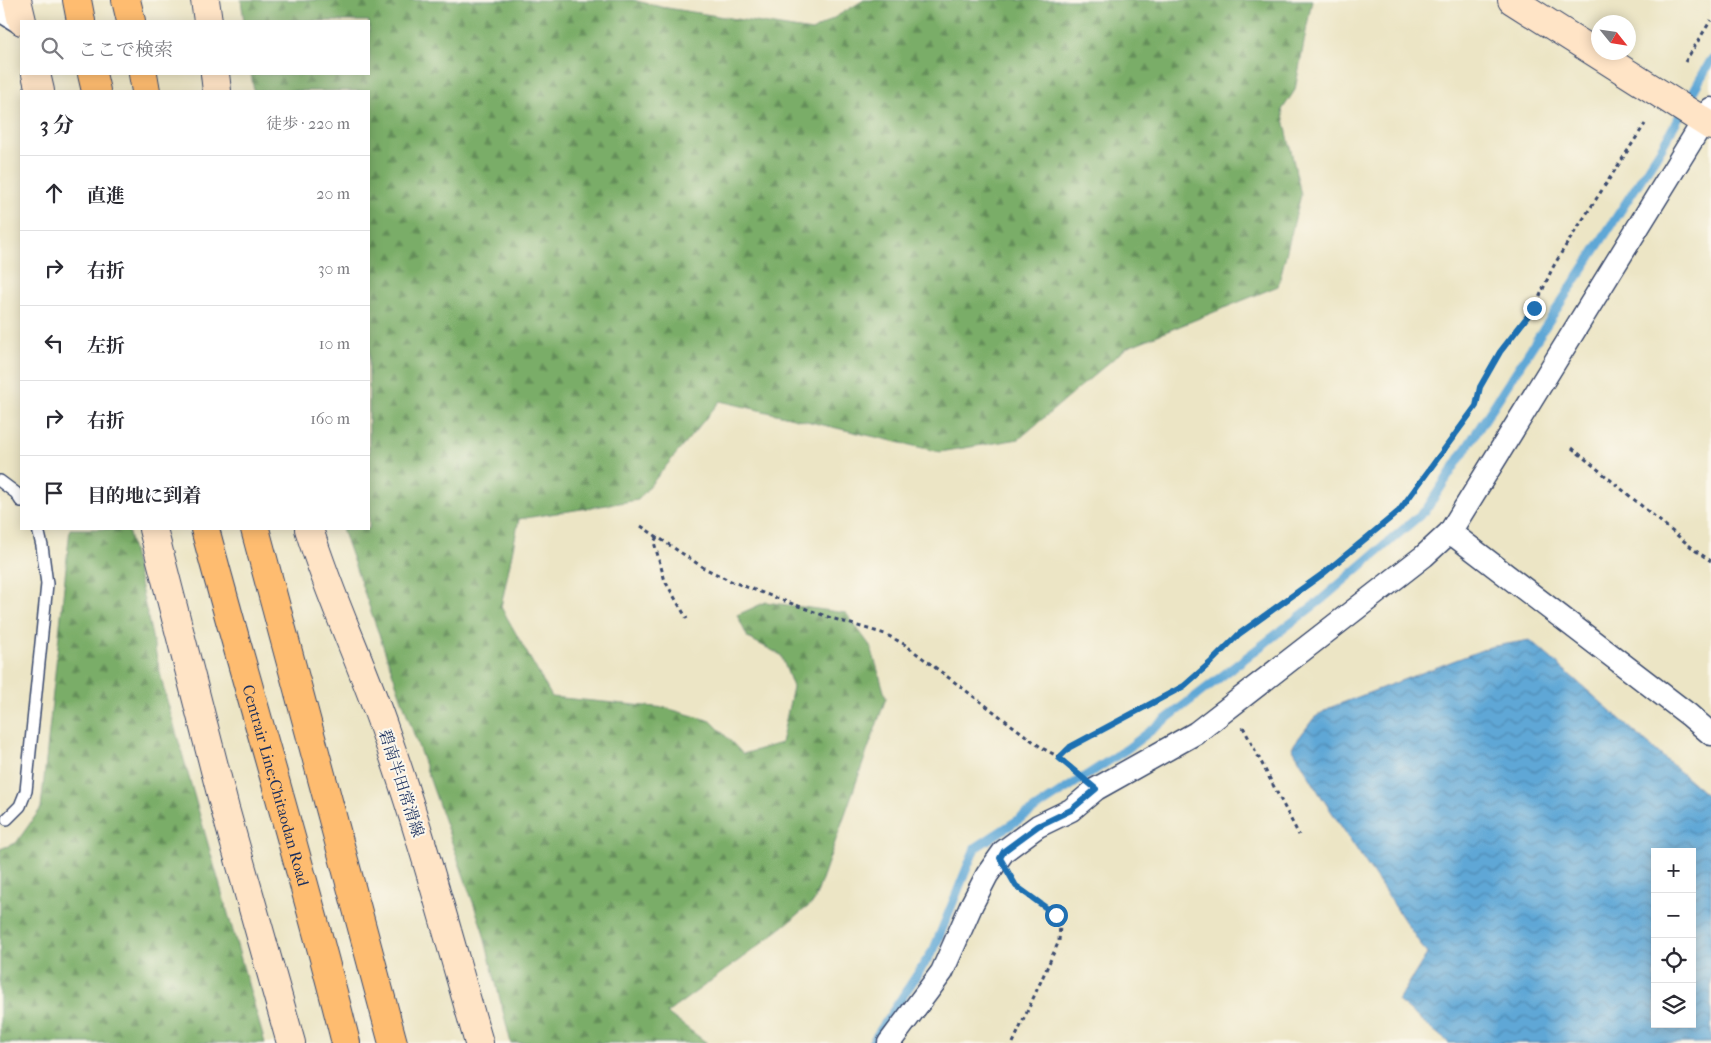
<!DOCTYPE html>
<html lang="ja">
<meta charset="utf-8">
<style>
:root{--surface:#fff;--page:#f7f7f7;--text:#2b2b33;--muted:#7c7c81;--line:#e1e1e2}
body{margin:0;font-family:"IM FELL French Canon","Noto Serif JP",serif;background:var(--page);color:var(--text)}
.controls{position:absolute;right:15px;bottom:15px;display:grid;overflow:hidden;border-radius:0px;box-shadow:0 2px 12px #0003}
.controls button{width:45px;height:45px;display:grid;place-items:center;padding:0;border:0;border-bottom:1px solid var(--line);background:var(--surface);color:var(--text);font:25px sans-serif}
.compass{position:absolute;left:1591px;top:15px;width:45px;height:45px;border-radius:50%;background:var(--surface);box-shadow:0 2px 12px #0003;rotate:120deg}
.stop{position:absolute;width:15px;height:15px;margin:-11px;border:4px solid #1f6fb2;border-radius:50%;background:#fff}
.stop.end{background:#1f6fb2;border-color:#fff;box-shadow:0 1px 5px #0008}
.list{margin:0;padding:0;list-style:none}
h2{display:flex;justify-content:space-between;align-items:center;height:65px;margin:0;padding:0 20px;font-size:21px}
h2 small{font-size:16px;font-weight:400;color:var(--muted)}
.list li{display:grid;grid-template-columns:32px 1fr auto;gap:15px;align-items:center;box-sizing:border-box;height:75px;padding:0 20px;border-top:1px solid var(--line)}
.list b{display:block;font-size:19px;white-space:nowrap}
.list em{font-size:16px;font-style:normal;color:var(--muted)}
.icon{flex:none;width:28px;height:28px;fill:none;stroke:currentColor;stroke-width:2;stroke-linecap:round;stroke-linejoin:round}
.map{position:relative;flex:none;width:1711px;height:1043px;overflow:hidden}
.search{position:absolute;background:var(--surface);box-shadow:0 2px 12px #0003;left:20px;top:20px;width:350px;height:55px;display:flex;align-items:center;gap:12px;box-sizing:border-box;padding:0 18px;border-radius:0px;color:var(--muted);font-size:19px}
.panel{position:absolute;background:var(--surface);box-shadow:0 2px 12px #0003;left:20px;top:90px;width:350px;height:440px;border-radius:0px}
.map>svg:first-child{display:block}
.forest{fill:url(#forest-firs);stroke:#4a6e63}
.water{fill:url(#water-waves);stroke:#3d6b9a;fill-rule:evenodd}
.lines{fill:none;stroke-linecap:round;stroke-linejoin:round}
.stream{stroke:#5fa7d6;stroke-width:9}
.lane-casing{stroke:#3a4a6d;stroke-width:14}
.street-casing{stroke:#3a4a6d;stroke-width:25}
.secondary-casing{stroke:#3a4a6d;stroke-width:30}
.highway-casing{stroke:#3a4a6d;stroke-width:30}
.path{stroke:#3a4a6d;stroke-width:3;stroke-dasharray:4 4;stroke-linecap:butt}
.lane{stroke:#fff;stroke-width:11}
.street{stroke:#fff;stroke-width:22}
.secondary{stroke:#ffe4c6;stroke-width:28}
.highway{stroke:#febc70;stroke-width:28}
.route{stroke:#1f6fb2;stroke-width:6}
.labels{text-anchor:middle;stroke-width:4;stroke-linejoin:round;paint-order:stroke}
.street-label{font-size:16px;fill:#1b2f5e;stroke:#fbf7ec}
</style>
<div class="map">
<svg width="1711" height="1043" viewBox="0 0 1711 1043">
<defs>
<pattern id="forest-firs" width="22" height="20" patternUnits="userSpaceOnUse" patternTransform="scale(1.25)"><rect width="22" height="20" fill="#7aad68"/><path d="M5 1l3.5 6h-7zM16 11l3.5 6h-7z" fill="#638d59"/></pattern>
<pattern id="water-waves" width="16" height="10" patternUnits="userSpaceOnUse" patternTransform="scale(1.25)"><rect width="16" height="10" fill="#5fa7d6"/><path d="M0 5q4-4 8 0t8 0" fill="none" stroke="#4e88b1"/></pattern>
</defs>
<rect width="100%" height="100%" fill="#fbf7ec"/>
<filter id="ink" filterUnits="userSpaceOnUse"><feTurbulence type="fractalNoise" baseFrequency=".02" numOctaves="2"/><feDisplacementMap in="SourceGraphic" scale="10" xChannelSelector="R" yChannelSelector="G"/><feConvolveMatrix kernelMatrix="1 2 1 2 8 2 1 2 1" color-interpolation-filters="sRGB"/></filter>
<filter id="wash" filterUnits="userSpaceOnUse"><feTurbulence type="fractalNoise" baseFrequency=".0096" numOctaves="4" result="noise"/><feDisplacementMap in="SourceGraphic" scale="20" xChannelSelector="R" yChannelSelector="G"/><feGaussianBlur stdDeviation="1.12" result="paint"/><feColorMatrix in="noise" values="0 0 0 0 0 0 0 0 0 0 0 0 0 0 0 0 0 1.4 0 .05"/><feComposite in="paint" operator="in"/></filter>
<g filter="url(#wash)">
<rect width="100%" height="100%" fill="#ece5c5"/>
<g class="forest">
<polygon points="241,0 633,0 661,7 812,31 864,0 1312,0 1295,90 1282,110 1301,195 1278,286 1126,348 1019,439 940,452 720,401 638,500 519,519 501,607 552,697 666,708 711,721 743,754 781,743 793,687 781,655 748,638 737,615 766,602 846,613 871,647 886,698 814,902 757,947 667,1013 707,1043 511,1043 482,928 342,529 369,529 369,91 254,91 251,74 369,74 369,21 244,21"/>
<polygon points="70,529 128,529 164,690 265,1043 0,1043 0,849 16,843 41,808"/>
</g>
<path class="water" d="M1530,640L1711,799V1043H1449L1398,1001L1427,954L1319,793L1292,747L1314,718L1329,708L1490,647ZM1655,852H1692V1024H1655Z"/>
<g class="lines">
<polyline class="stream" points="872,1043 934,949 975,848 1127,749 1321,600 1426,510 1662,147 1711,60"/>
</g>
</g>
<g filter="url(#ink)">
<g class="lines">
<defs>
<g id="lane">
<polyline points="0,481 16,493 21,501"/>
<polyline points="7,819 20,806 26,791 47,584 42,546 38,529"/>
</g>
<g id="street">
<polyline points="0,10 21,23"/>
<polyline points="1450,532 1689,715 1711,734"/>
<polyline points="889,1043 942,972 972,904 987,875 1004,851 1038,826 1071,810 1096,789 1196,733 1424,556 1450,532 1711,109"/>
</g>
<g id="secondary">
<polyline points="17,0 22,21"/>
<polyline points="205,0 208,21"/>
<polyline points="1512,0 1711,126"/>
<polyline points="36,74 40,91"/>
<polyline points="215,74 217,91"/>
<polyline points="153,529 225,809 291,1043"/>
<path d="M309,529C330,598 362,663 385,731C421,833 449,939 479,1043"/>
</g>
<g id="highway">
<polyline points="77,0 81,21"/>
<polyline points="126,0 131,21"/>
<polyline points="92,74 96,91"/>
<polyline points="143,74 146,91"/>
<path id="s1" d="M205,529C251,701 303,871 346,1043"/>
<polyline points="255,529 393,1043"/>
</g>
</defs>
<use href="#lane" class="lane-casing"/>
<use href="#street" class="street-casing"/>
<use href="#secondary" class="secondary-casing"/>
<use href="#highway" class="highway-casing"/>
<g class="path">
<polyline points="1685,62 1711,20"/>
<polyline points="1572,448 1696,551 1711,561"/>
<polyline points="641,526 704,568 733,582 831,618 885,634 904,644 1042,748 1059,757"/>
<polyline points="657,537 654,542 665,581 687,619"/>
<polyline points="1243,727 1299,835"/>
<polyline points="1077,773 1059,757 1070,747 1184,686 1210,663 1239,634 1324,573 1399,511 1476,406 1480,387 1500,352 1534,309 1552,269 1563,250 1645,124"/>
<polyline points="1013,1043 1059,941 1060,924 1056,915 1016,886 1014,882"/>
</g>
<use href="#lane" class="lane"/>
<use href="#street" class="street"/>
<use href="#secondary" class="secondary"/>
<use href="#highway" class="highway"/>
</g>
</g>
<g class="lines" filter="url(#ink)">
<polyline class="route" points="1056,915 1016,886 1000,858 1004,851 1038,826 1071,810 1096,789 1059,758 1070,747 1184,686 1210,663 1239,634 1324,573 1399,511 1476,406 1480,387 1500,352 1534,308"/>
</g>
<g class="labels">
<g class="street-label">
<text transform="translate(402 783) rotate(72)" y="6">碧南半田常滑線</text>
<text dy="6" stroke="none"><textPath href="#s1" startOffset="266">Centrair Line;Chitaodan Road</textPath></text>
</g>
</g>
</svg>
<div class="controls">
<button>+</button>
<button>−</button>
<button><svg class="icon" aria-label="locate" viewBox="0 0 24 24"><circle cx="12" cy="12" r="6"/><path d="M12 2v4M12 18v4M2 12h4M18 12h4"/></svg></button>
<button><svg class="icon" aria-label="layers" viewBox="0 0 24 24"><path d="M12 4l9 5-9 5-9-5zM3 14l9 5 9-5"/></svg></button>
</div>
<svg class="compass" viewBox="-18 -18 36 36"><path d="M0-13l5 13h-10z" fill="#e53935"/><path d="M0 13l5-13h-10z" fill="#7c7c81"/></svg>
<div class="stop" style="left:1056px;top:915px"></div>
<div class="stop end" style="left:1534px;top:308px"></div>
<div class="search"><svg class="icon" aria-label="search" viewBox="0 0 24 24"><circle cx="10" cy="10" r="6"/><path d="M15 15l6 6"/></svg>ここで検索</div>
<section class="panel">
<h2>3 分<small>徒歩 · 220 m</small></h2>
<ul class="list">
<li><svg class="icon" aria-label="ahead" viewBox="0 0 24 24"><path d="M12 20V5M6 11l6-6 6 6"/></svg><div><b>直進</b></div><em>20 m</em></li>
<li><svg class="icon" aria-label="right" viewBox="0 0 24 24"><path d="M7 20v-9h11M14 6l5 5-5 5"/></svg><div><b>右折</b></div><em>30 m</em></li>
<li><svg class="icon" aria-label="left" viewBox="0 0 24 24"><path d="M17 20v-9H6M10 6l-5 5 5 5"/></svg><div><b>左折</b></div><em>10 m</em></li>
<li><svg class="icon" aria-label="right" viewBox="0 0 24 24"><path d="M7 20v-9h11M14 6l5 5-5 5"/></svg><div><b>右折</b></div><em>160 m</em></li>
<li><svg class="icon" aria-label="arrive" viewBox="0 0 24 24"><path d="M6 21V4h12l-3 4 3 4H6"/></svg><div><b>目的地に到着</b></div></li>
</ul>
</section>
</div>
